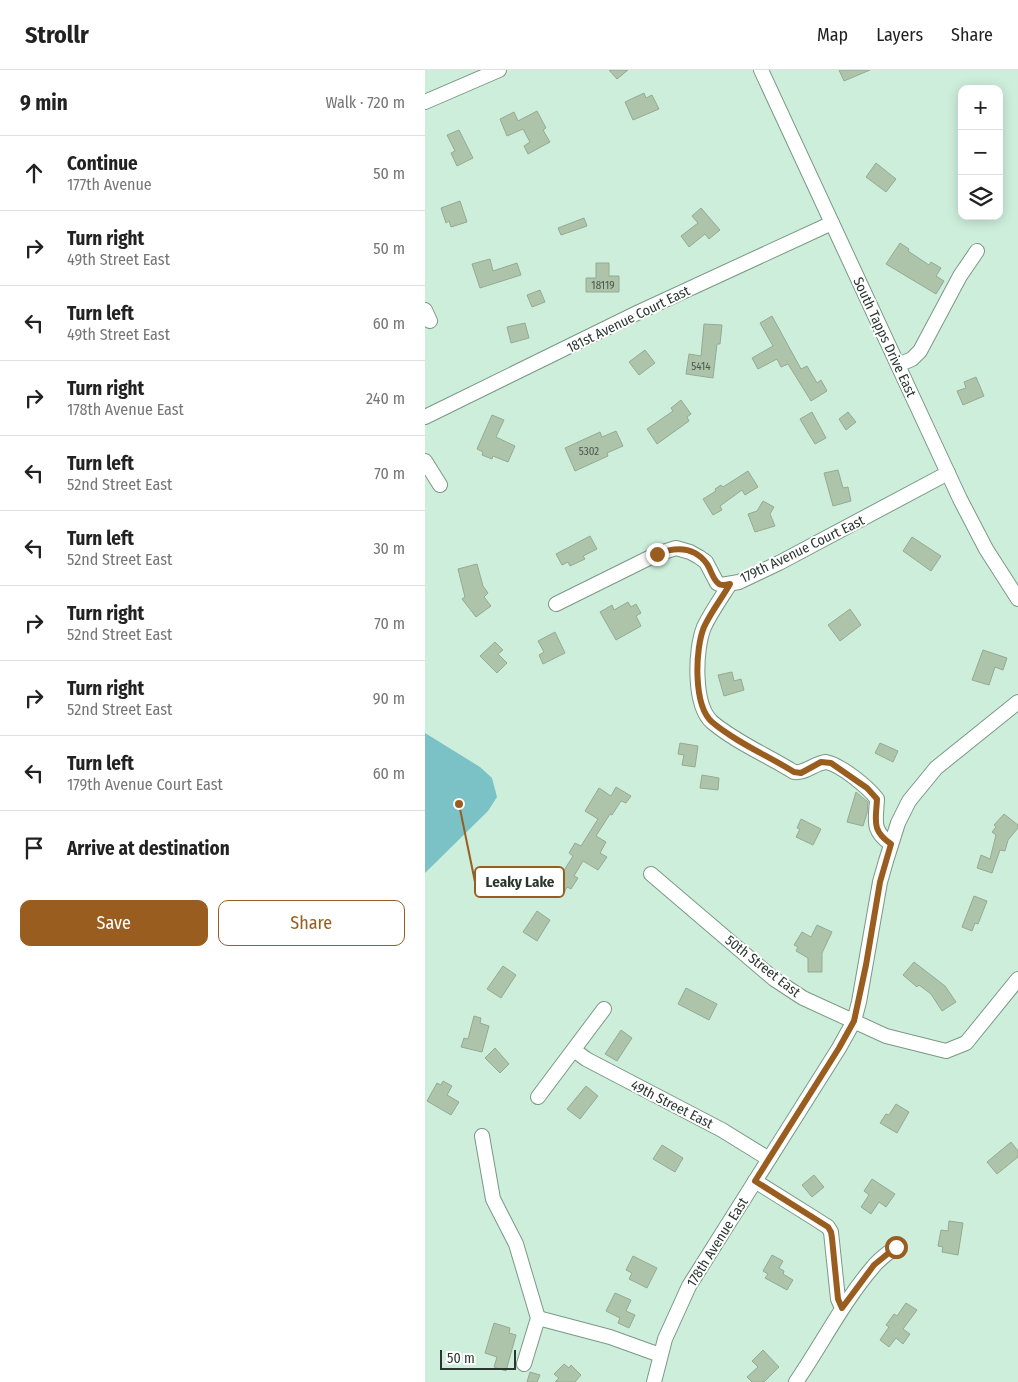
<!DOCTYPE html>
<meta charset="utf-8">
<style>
:root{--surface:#fff;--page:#f6f6f6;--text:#222;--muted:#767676;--line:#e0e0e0;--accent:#995e1f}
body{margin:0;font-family:"Fira Sans Condensed",sans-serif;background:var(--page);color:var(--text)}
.controls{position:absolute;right:15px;top:15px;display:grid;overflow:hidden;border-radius:10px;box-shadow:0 2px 12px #0003}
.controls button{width:45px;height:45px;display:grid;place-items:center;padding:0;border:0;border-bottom:1px solid var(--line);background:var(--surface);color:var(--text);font:25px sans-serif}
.scale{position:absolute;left:15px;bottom:12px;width:76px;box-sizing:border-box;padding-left:5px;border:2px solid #2a3730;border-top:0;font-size:14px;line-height:18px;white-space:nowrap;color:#2a3730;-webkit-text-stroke:4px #fff;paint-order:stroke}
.stop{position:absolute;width:15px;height:15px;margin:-11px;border:4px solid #995e1f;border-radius:50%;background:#fff}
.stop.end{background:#995e1f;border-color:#fff;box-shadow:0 1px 5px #0008}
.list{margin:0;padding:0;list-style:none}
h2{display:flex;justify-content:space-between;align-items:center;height:65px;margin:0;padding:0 20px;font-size:21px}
h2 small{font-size:16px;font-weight:400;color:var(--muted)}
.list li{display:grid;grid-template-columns:32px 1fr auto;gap:15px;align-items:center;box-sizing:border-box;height:75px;padding:0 20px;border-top:1px solid var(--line)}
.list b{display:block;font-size:19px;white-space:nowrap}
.list p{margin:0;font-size:16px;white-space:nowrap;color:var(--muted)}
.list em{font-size:16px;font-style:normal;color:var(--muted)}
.actions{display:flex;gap:10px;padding:15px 20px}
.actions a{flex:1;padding:11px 0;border:1px solid var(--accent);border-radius:10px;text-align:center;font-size:18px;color:var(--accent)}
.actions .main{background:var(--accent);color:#fff}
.icon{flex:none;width:28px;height:28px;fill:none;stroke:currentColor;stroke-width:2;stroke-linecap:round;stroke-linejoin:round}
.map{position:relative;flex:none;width:593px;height:1312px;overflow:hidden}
header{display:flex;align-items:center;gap:30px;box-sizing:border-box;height:70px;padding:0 25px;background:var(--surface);border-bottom:1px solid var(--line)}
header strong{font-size:24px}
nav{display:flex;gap:28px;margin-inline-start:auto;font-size:18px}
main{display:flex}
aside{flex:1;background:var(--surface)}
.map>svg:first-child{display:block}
.water{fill:#7ac2c6}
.building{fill:#adc3aa;stroke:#95aa92}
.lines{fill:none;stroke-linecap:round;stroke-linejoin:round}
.minor-casing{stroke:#7a9887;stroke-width:16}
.minor{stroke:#fff;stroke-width:14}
.route{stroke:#995e1f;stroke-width:6}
.labels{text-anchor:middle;stroke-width:4;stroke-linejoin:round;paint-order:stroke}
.number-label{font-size:11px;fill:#4b5a4e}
.street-label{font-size:14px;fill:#2a3730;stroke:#fff}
.leader{fill:none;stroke:#995e1f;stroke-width:2}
.callout-dot{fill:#995e1f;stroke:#fff;stroke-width:2}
.callout{fill:#fff;stroke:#995e1f;stroke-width:2}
.callout-label{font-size:15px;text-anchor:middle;font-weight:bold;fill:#2a3730}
</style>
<header>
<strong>Strollr</strong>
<nav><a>Map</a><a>Layers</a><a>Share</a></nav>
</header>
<main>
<aside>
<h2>9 min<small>Walk · 720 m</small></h2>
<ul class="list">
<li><svg class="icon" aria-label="ahead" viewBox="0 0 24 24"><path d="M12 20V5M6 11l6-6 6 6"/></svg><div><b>Continue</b><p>177th Avenue</p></div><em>50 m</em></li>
<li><svg class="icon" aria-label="right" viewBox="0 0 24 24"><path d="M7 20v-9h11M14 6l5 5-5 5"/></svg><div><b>Turn right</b><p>49th Street East</p></div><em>50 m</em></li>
<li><svg class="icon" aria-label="left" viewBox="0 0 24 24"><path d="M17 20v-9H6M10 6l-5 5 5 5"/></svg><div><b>Turn left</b><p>49th Street East</p></div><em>60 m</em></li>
<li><svg class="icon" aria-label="right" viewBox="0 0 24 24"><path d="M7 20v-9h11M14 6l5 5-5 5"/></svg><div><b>Turn right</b><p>178th Avenue East</p></div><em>240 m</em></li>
<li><svg class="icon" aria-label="left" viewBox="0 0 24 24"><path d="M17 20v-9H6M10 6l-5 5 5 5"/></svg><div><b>Turn left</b><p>52nd Street East</p></div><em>70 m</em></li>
<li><svg class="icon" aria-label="left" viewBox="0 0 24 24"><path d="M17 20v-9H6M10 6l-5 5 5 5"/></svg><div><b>Turn left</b><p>52nd Street East</p></div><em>30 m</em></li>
<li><svg class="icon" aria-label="right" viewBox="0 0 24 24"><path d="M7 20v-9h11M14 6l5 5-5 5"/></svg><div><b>Turn right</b><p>52nd Street East</p></div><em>70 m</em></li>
<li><svg class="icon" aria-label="right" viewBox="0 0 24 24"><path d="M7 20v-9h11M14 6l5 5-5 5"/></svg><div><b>Turn right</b><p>52nd Street East</p></div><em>90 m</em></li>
<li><svg class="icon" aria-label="left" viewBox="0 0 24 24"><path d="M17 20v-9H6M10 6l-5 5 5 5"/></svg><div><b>Turn left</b><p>179th Avenue Court East</p></div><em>60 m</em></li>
<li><svg class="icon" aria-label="arrive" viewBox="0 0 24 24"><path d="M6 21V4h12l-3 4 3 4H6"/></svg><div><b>Arrive at destination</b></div></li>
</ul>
<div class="actions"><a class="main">Save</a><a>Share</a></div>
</aside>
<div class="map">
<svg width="593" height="1312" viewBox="0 0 593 1312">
<rect width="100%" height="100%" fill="#ceeedc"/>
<polygon class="water" points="0,663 55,697 67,708 72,727 63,741 0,803"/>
<g class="building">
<polygon points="184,0 203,0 192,9"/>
<polygon points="414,0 445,0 419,11"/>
<polygon points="219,23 221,28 227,25 234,39 208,50 200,32"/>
<polygon points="112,41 121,58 118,60 125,72 103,84 99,76 105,72 98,59 82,66 75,49 89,42 93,51"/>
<polygon points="34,60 48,88 32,96 26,83 30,81 22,65"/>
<polygon points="451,93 471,109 461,122 441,107"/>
<polygon points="35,131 42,152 26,157 24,151 21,153 16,138"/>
<polygon points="276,138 295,160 284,169 280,164 264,177 256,166 273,153 267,146"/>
<polygon points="159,148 162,156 136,165 133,158"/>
<polygon points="475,173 484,179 483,181 504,195 506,192 516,198 511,206 519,211 511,224 461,194"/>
<polygon points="65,189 68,201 92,193 96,205 55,218 47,194"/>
<polygon points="171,193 184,193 184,206 194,206 194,222 161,222 161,208 171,208"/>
<polygon points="115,220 120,232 107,237 102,225"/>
<polygon points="347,246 376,299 382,296 392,313 396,310 402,321 386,331 363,294 356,297 352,289 333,299 327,288 348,276 335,253"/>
<polygon points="100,253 104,268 86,273 82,257"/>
<polygon points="279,254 297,255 295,274 292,274 288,308 261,304 264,284 276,286"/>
<polygon points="220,280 230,293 214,305 204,292"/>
<polygon points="551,307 559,326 538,335 532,321 541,318 539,312"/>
<polygon points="256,330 266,344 262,347 264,351 232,374 222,359 248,341 246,338"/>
<polygon points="387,342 401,368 390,374 375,349"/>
<polygon points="423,342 431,352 421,360 414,349"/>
<polygon points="67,345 79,350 71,367 90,376 83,392 68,386 67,389 57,385 58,382 52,379"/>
<polygon points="191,361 198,376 182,383 183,386 150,401 140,378 175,362 177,367"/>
<polygon points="413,400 418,418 423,417 426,431 408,436 399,403"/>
<polygon points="323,401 333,417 320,425 317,420 295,436 297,440 288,445 278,429 291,421 290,419 296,415 298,417"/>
<polygon points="338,431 349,437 345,444 350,456 330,462 323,444 332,441"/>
<polygon points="165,466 172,479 158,486 160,489 145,496 143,492 137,495 131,484"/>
<polygon points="487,467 516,486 506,501 478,481"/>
<polygon points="52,494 58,516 63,523 59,527 66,536 51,547 37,529 40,527 33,499"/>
<polygon points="203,532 206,537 211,534 216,543 211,546 216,556 191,570 175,542 187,535 189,540"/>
<polygon points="425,539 436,555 415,571 403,555"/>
<polygon points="130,562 140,583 118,594 114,585 119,582 113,571"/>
<polygon points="70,572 78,580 73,584 82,593 72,603 55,586"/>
<polygon points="558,580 582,588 578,600 570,597 564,615 547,610"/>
<polygon points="307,602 309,611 316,609 319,620 299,626 293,605"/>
<polygon points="255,673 273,676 270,697 257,695 259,685 253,684"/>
<polygon points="455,673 473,681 468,692 450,683"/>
<polygon points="277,705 294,708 293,720 275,718"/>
<polygon points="191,717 206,726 201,733 196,731 187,745 185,744 171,766 181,772 175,783 182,787 173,800 158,791 149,806 153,808 146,819 142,817 139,823 124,814 133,799 138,802 148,786 144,783 150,773 156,776 173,749 160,741 174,718 186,726"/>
<polygon points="431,722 443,732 442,743 438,756 422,752"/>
<polygon points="579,744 593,755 593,758 583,770 580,781 575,780 567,803 552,798 556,785 565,789 571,765 567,762 571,757 569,755"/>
<polygon points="376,749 396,759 388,775 371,767 375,759 372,758"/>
<polygon points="549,826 562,831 553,854 550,853 547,861 537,857"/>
<polygon points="112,841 125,850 112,871 98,862"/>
<polygon points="392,855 407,862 397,883 397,902 383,902 383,888 371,881 373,877 369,875 377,862 386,867"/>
<polygon points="489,892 520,916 531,932 517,941 506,924 494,915 492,917 478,905"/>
<polygon points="78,896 91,905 76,928 62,919"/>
<polygon points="261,918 292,934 284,950 253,934"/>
<polygon points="49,946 56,948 55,953 64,956 57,982 36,977 39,968 43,969"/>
<polygon points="196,960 207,968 192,991 180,984"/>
<polygon points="70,978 84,994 75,1003 60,988"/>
<polygon points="18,1011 27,1016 22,1025 34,1032 26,1045 2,1031 12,1013 16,1015"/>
<polygon points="161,1016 173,1026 155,1049 142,1039"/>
<polygon points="471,1034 484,1042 472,1063 455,1053 461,1044 464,1045"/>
<polygon points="586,1072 593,1081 593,1087 572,1104 562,1092"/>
<polygon points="237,1075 258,1088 250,1102 228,1089"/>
<polygon points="389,1105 399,1117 387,1127 377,1115"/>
<polygon points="447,1109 470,1124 461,1137 454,1132 446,1144 436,1137 444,1125 439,1121"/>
<polygon points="524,1151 538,1153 533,1185 517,1182 518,1177 513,1176 516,1160 523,1161"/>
<polygon points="347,1185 358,1191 354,1198 359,1201 358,1204 368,1210 362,1220 340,1208 343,1204 338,1201"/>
<polygon points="208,1186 232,1198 222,1218 204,1209 207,1203 201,1200"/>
<polygon points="190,1223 206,1230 201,1241 210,1245 204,1258 193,1253 195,1248 181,1241"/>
<polygon points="481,1233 492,1240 478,1259 485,1264 478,1274 471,1268 464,1277 455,1270 464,1257 461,1255 469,1244 472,1246"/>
<polygon points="69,1253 85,1258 84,1263 91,1265 81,1301 69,1297 72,1287 60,1283"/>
<polygon points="338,1280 354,1297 339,1312 327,1312 322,1307 333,1297 327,1291"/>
<polygon points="139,1294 144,1298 146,1295 156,1305 150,1312 130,1312 134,1308 129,1304"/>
<polygon points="105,1302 115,1305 112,1312 102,1312"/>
</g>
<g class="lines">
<defs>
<g id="minor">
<polyline points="336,0 535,429 561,479 593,529"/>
<polyline points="0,32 74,0"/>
<polyline points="0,240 5,251"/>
<polyline points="473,295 487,289 495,281 535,206 552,181"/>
<polyline points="0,347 214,242 407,153"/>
<polyline points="0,391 15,415"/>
<path d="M305,514C296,528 286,542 279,557C270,579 268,635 287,652C312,673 342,685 369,702C379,704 390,693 401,692C416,695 443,717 452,729C451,751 446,760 466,774"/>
<polyline points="131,534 232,484 251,478 265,482 274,487 281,492 292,513 296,515 314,512 354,493 523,403"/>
<polyline points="226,804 349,909 378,928 461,966 521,981 541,973 593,909"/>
<polyline points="149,980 161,989 297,1060 344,1089"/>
<polyline points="113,1027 179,939"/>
<polyline points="57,1066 68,1129 91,1174 113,1248 99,1294"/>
<polyline points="330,1111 389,1148 403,1157 406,1162 413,1229 417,1238"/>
<polyline points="113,1248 185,1267 235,1285"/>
<polyline points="229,1312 240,1269 264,1216 414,978 429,951 434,932 455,812 461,791 473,753 484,731 511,698 593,632"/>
<path d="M371,1312C397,1274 418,1232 448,1197C454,1189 463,1183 471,1177"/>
</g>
</defs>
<use href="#minor" class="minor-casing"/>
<use href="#minor" class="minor"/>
</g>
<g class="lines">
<path class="route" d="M232,484C250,477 269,476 282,494C286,500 288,510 294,514C297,516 301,515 305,514C297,528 286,542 279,557C270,579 268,635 287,652C312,673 342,685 369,702L376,703L396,692L406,693L442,718L452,729C451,751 446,760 466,774L455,812L441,895L429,951L414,978L330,1111L403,1157L406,1162L407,1168L413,1229L417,1238L449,1195L471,1177"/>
</g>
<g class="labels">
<g class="number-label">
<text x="178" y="219">18119</text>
<text x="276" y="300">5414</text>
<text x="164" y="385">5302</text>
</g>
<g class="street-label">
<text transform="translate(203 249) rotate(-26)" y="5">181st Avenue Court East</text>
<text transform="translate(460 267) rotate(65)" y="5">South Tapps Drive East</text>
<text transform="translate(377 479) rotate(-26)" y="5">179th Avenue Court East</text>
<text transform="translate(338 896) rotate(38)" y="5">50th Street East</text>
<text transform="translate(247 1034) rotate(27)" y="5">49th Street East</text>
<text transform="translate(292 1172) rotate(-58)" y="5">178th Avenue East</text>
</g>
</g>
<path class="leader" d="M34 734L50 812"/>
<circle class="callout-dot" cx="34" cy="734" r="5"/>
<rect class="callout" x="50" y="797" width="89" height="30" rx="5"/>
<g class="callout-label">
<text x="95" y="817">Leaky Lake</text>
</g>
</svg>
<div class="controls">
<button>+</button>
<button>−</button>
<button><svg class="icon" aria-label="layers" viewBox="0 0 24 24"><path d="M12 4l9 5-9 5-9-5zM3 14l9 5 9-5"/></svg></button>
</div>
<div class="scale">50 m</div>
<div class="stop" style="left:471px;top:1177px"></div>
<div class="stop end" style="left:232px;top:484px"></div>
</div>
</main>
